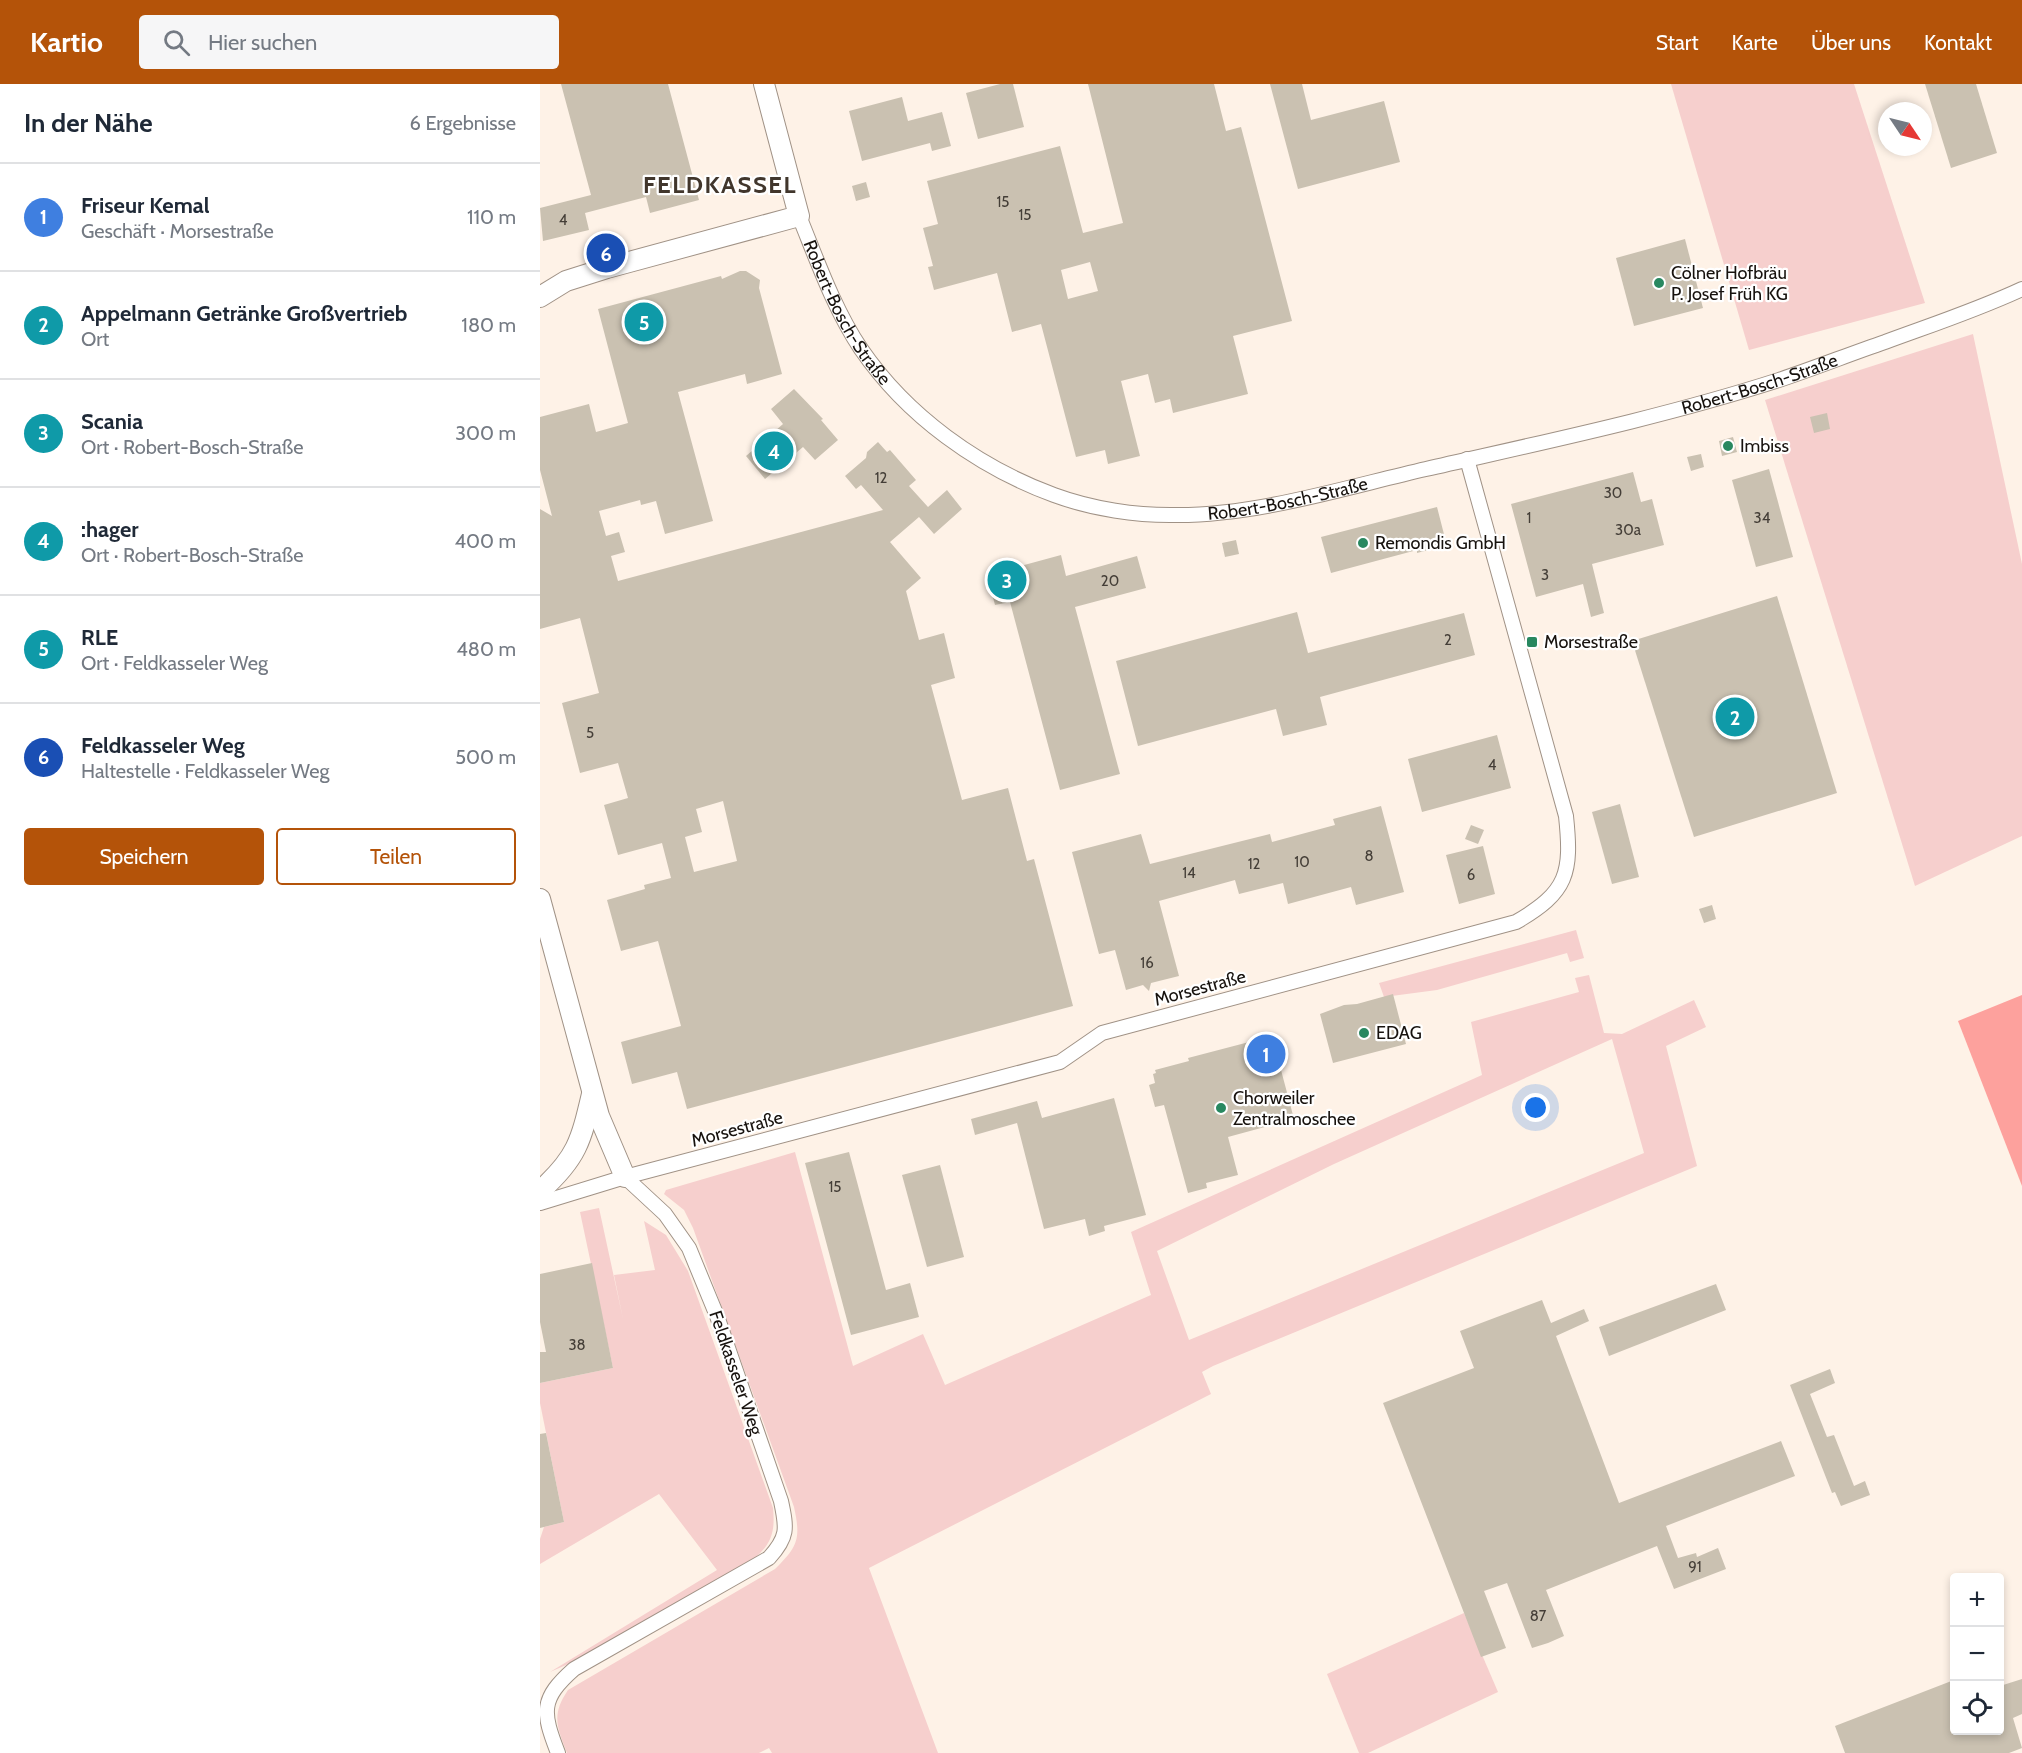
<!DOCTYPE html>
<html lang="de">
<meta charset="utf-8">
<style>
:root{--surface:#fff;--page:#f6f6f7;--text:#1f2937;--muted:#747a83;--line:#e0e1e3;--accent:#b45309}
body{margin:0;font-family:Cabin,sans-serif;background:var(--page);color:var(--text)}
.controls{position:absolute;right:18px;bottom:18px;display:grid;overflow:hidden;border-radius:6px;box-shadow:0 3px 9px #0003}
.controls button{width:54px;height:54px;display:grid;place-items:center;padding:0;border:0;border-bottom:2px solid var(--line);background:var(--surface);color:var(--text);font:30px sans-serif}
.compass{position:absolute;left:1338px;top:18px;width:54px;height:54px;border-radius:50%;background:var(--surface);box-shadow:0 3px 9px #0003;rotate:125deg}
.you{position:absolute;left:996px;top:1024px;width:21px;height:21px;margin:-15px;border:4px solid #fff;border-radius:50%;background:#1a73e8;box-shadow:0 0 0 9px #1a73e833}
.badge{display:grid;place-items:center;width:39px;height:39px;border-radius:50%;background:var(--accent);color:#fff;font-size:20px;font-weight:700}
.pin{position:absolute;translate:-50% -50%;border:3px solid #fff;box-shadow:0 2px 6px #0006}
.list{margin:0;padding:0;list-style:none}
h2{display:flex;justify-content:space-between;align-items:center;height:78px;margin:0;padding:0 24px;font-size:26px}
h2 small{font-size:20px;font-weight:400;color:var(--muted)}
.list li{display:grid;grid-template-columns:39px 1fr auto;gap:18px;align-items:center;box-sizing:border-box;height:108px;padding:0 24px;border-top:2px solid var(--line)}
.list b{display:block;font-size:22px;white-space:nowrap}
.list p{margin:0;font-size:20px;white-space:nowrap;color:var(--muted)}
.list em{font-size:20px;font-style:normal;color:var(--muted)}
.actions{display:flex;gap:12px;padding:18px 24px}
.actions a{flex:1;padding:14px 0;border:2px solid var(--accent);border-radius:6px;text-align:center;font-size:21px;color:var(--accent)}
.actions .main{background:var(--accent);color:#fff}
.icon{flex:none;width:33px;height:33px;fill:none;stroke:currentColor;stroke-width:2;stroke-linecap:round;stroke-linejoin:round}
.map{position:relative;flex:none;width:1482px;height:1669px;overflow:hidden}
header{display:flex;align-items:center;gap:36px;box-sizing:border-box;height:84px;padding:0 30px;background:var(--accent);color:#fff}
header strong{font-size:28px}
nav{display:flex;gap:33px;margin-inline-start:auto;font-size:21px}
.search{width:420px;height:54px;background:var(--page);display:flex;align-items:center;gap:15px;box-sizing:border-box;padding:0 21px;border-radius:6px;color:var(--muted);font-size:22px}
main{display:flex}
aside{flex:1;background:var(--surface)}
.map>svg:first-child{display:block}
.green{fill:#f6cfcd;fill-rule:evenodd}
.forest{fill:#fda19d}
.building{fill:#cac1b1;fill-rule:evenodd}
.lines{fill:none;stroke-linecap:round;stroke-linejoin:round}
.street-casing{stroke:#a09286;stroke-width:16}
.secondary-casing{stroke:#a09286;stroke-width:22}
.street{stroke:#fff;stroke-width:14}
.secondary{stroke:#fff;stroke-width:20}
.poi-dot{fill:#288860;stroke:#fff;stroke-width:2}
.labels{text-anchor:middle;stroke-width:4.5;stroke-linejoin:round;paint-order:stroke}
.number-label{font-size:15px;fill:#443e37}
.poi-label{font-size:18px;fill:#17120e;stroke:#fff;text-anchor:start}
.street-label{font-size:18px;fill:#17120e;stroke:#fff}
.district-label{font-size:24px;font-weight:bold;letter-spacing:1.5px;fill:#41362c;stroke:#fff}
</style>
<header>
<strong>Kartio</strong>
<div class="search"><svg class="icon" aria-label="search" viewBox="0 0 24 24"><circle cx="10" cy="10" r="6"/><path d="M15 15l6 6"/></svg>Hier suchen</div>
<nav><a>Start</a><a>Karte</a><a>Über uns</a><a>Kontakt</a></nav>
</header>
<main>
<aside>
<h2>In der Nähe<small>6 Ergebnisse</small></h2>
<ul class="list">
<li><span class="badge" style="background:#3f7fe0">1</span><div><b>Friseur Kemal</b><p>Geschäft · Morsestraße</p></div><em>110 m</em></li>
<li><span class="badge" style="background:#0f9aa8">2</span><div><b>Appelmann Getränke Großvertrieb</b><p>Ort</p></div><em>180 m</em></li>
<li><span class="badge" style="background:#0f9aa8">3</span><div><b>Scania</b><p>Ort · Robert-Bosch-Straße</p></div><em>300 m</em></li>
<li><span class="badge" style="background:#0f9aa8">4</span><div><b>:hager</b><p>Ort · Robert-Bosch-Straße</p></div><em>400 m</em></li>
<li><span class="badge" style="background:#0f9aa8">5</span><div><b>RLE</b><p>Ort · Feldkasseler Weg</p></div><em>480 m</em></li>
<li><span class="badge" style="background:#1a4fb4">6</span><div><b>Feldkasseler Weg</b><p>Haltestelle · Feldkasseler Weg</p></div><em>500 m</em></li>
</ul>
<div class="actions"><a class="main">Speichern</a><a>Teilen</a></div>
</aside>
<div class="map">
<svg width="1482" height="1669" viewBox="0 0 1482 1669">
<rect width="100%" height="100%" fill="#fef2e7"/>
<g class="green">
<polygon points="1131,0 1314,0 1385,219 1209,266"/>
<polygon points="1433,250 1482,480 1482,752 1375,802 1225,316"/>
<polygon points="1036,846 1044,874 1030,878 1027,869 897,906 844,913 839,899"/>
<path d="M1049,891L1064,949L1082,950L1154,916L1166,943L1126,962L1157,1082L673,1282L662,1288L671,1310L329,1484L398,1669H232L229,1664L219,1669H27C17,1643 11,1631 28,1606L235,1485C258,1462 261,1455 254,1423L153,1144L144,1126L124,1110L126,1106L255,1068L313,1282L383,1250L405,1301L611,1211L591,1148L942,991L931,938L1039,908L1035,894ZM1072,955L1104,1069L649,1256L617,1167L794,1080Z"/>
<path d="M59,1124L83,1235L74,1191L115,1186L104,1137L126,1151L148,1187L233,1424C235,1445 233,1458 216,1473L33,1578L10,1588L177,1486L119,1410L0,1480V1455L4,1443L24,1438L0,1319V1299L73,1284L40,1128Z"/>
<polygon points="924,1529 958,1608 828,1669 819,1669 787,1590"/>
</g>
<polygon class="forest" points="1482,911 1482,1102 1418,937"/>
<g class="building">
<polygon points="21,0 128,0 159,116 110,129 106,113 45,129 49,146 3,157 0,124 51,111"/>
<polygon points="460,0 473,0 484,43 438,55 426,9"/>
<path d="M548,0H674L686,47L701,43L752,237L693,252L708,310L633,329L630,315L615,319L608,290L581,297L600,372L568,380L565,366L536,373L501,240L472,248L457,189L394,206L388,183L393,182L383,144L398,140L387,97L520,62L543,149L583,139ZM550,178L558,207L528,215L521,186Z"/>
<polygon points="730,0 762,0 771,36 844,17 860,78 758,105"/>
<polygon points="1385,0 1436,0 1457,69 1411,84"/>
<polygon points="362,13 368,37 402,28 411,62 392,67 390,59 322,77 309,27"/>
<polygon points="326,98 330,113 316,117 312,102"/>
<polygon points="1145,155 1163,224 1094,242 1076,174"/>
<path d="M200,187H206L220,196L219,204L242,290L207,300L205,290L138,308L173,437L125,450L116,417L101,421L100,416L59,427L66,452L79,448L85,468L71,472L78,497L343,426L321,401L316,405L305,392L326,374L327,368L338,358L347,368L350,366L376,396L369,402L388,423L407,406L422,425L394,450L379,433L350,458L381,494L366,507L379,556L404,549L415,594L391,601L422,716L468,704L487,777L494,775L533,922L147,1025L137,988L92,1000L81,958L141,942L118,857L81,867L67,816L105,805L104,801L131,794L122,759L78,771L64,721L88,714L78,679L40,689L22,619L59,609L40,534L0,545V425L12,432L0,386V333L49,320L56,348L88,339L58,225L181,192L182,195ZM183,717L197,777L154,788L145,753L162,748L156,725Z"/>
<polygon points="254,305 283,335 281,336 298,356 275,376 263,363 225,395 206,372 243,340 231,325"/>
<polygon points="1287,329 1290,345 1274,349 1270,333"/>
<polygon points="1193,353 1197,368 1182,372 1179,357"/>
<polygon points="1161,370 1164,383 1151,387 1147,373"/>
<polygon points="1229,385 1253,473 1216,483 1192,396"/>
<polygon points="1093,388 1101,418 1112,415 1124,461 1052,480 1064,529 1051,533 1043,500 996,513 971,420"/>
<polygon points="897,423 906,458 895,461 896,464 877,469 877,466 791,489 781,453"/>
<polygon points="696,456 699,470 685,473 682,459"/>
<polygon points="521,471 526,492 597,472 606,504 535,523 580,690 520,706 470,518 455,521 447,491"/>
<polygon points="1237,512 1297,709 1154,753 1092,557"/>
<polygon points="757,528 768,569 924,529 935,571 780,613 787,641 743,652 736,625 598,662 576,577"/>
<polygon points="957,651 971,704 882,728 868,675"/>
<polygon points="1080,720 1099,793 1072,800 1052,728"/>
<polygon points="841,722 864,808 816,821 811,803 748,820 743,799 699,810 695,796 619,817 639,892 611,899 609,907 603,901 586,906 575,866 559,870 532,768 601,750 610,780 730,750 732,758 795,741 793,735"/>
<polygon points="931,741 944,746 938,760 925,755"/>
<polygon points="943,762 955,810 919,820 906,771"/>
<polygon points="1172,821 1176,835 1164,839 1159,825"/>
<polygon points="853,910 866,960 793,979 780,930 804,921 817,920"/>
<polygon points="732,952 754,1035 688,1053 698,1091 666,1099 667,1104 648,1109 624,1021 615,1023 609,1001 615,999 613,990 616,989 615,986 649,977 648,974"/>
<polygon points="574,1014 606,1131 564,1142 565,1147 549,1152 545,1135 504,1145 477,1039 435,1051 431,1035 497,1017 502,1034"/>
<polygon points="309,1068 346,1206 370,1199 379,1233 311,1251 265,1079"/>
<polygon points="400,1081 424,1173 387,1183 362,1091"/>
<polygon points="52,1179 73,1284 0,1299 0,1268 6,1268 0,1238 0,1190"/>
<polygon points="1176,1200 1186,1226 1069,1272 1059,1243"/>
<polygon points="1002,1216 1011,1239 1044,1225 1049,1237 1016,1252 1079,1419 1241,1357 1255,1392 1126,1442 1138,1474 1156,1469 1157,1473 1178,1464 1186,1485 1134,1505 1117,1462 1006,1506 1024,1552 1008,1559 992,1564 967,1499 944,1507 966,1564 941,1573 843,1319 934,1284 920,1247"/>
<polygon points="1290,1285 1295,1299 1270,1310 1287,1353 1294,1351 1314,1402 1325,1397 1330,1411 1301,1422 1295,1408 1292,1409 1250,1301"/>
<polygon points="6,1349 24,1438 0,1444 0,1350"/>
<polygon points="1482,1595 1482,1630 1473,1634 1482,1664 1469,1669 1305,1669 1295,1642 1414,1596 1414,1647 1460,1647 1460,1602"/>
</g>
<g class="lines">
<defs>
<g id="street">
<path id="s1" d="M259,132C277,176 294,225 321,265C367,332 438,383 514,411C552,425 597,432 638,431C719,431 807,403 886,385C1004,358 1124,333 1239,296C1275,284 1310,270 1345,258C1391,241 1437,226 1482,205"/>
<path d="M0,1119L85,1093L520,978L562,949L976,838C1028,808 1032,789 1026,732L927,375"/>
<path d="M18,1669C2,1628 0,1615 34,1585L229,1474C248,1453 247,1445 241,1417L177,1232L149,1164L125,1130L85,1093"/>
</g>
<g id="secondary">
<polyline points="0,213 26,197 67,184 259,132 224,0"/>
<polyline points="0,815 59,1032 85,1093"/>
<path d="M0,1107C37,1074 41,1057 52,1010"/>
</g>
</defs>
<use href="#street" class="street-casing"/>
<use href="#secondary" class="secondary-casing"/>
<use href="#street" class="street"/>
<use href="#secondary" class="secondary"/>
</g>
<g class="poi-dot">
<circle cx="1119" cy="199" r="6"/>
<circle cx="1188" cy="362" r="6"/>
<circle cx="823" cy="459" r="6"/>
<rect x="986" y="552" width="12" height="12" rx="3"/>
<circle cx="824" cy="949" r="6"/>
<circle cx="681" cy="1024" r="6"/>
</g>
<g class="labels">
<g class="number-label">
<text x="463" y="123">15</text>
<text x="485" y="136">15</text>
<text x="23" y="141">4</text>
<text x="341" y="399">12</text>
<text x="1073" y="414">30</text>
<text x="989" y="439">1</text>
<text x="1222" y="439">34</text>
<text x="1088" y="451">30a</text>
<text x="1005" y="496">3</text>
<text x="570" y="502">20</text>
<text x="908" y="561">2</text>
<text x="50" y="654">5</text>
<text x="952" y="686">4</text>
<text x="829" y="777">8</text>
<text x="762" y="783">10</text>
<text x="714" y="785">12</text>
<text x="649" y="794">14</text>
<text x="931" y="796">6</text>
<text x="607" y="884">16</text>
<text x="295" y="1108">15</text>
<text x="37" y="1266">38</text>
<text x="1155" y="1488">91</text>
<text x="998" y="1537">87</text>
</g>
<g class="poi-label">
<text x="1131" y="195">Cölner Hofbräu<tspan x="1131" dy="21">P. Josef Früh KG</tspan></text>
<text x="1200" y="368">Imbiss</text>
<text x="835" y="465">Remondis GmbH</text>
<text x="1004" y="564">Morsestraße</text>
<text x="836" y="955">EDAG</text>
<text x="693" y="1020">Chorweiler<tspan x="693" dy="21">Zentralmoschee</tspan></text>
</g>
<g class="street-label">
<text dy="6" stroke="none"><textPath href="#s1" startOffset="108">Robert-Bosch-Straße</textPath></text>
<text dy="6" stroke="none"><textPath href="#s1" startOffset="1116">Robert-Bosch-Straße</textPath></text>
<text dy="6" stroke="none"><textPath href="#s1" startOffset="630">Robert-Bosch-Straße</textPath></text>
<text transform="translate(660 904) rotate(-15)" y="6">Morsestraße</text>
<text transform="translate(197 1045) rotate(-15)" y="6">Morsestraße</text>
<text transform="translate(196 1289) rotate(71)" y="6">Feldkasseler Weg</text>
</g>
<g class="district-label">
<text x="180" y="109">FELDKASSEL</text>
</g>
</g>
</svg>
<div class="controls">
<button>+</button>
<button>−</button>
<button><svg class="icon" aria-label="locate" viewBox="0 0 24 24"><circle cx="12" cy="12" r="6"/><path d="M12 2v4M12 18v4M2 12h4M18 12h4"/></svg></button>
</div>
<svg class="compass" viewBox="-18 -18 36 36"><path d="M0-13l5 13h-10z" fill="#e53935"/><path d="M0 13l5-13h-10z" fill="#747a83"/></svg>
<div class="you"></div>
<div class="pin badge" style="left:726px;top:970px;background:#3f7fe0">1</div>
<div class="pin badge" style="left:1195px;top:633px;background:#0f9aa8">2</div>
<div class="pin badge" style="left:467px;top:496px;background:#0f9aa8">3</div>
<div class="pin badge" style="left:234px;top:367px;background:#0f9aa8">4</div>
<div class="pin badge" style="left:104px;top:238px;background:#0f9aa8">5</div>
<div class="pin badge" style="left:66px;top:169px;background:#1a4fb4">6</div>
</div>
</main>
